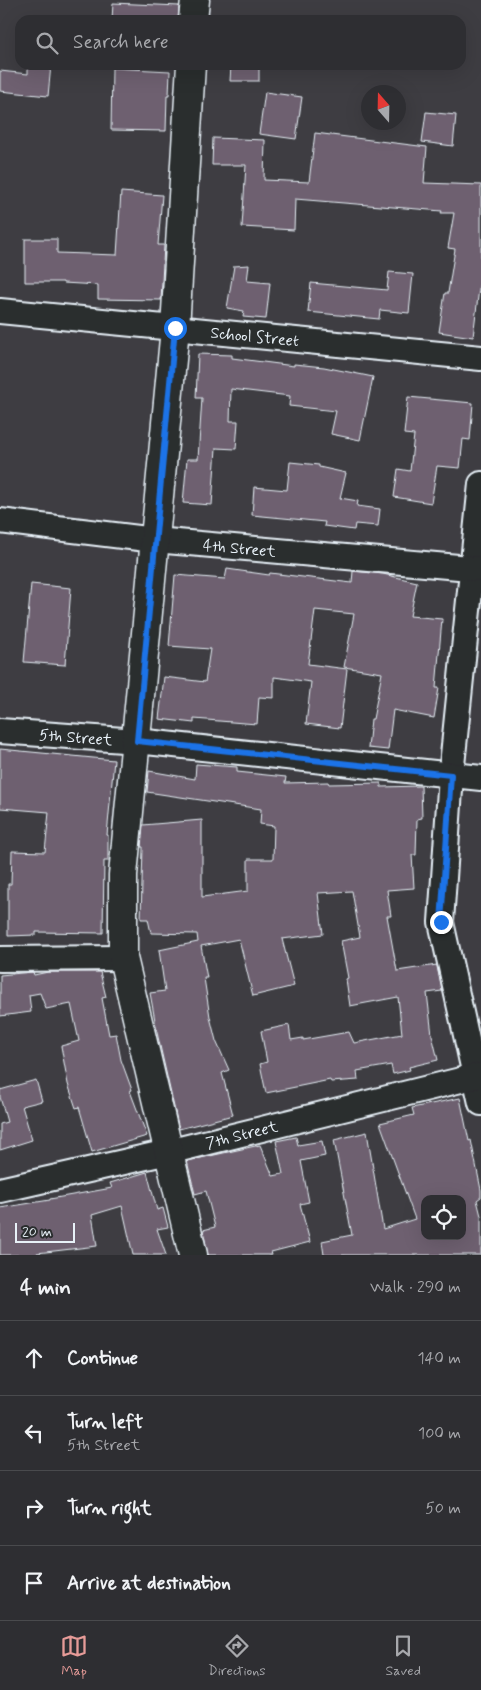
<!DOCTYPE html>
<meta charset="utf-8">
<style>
:root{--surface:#2e2e32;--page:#3a3a3e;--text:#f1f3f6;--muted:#a7a8ac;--line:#494a4d;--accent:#e69b98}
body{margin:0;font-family:Mynerve,sans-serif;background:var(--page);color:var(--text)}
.controls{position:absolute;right:15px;bottom:15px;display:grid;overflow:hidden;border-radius:10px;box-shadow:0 5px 20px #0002}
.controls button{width:45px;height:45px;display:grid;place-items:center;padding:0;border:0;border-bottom:1px solid var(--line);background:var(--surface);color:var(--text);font:25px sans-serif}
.compass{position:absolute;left:361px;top:85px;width:45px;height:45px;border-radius:50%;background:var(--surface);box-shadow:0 5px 20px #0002;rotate:340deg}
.scale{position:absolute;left:15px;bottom:12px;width:60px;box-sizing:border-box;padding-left:5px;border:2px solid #e8f1f8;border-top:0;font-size:14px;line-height:18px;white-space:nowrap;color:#e8f1f8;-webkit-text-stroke:4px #2a2d2e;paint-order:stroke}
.stop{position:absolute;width:15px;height:15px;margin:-11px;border:4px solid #1a73e8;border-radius:50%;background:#fff}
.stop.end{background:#1a73e8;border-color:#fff;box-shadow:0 1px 5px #0008}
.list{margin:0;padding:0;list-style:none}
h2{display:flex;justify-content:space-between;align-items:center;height:65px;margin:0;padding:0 20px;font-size:21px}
h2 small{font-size:16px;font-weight:400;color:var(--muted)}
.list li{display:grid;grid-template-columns:32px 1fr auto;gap:15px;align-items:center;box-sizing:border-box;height:75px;padding:0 20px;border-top:1px solid var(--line)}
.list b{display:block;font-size:19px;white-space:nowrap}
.list p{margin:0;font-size:16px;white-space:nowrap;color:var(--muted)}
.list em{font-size:16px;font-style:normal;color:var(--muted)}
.icon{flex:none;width:28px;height:28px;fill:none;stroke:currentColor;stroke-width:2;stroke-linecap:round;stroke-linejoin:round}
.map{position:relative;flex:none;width:481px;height:1255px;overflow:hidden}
.search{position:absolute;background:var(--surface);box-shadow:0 5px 20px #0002;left:15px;right:15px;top:15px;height:55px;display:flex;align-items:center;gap:12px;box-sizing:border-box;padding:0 18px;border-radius:15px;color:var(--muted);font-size:19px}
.sheet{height:365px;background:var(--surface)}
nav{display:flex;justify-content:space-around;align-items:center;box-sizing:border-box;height:70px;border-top:1px solid var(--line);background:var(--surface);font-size:14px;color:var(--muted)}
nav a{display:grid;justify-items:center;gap:2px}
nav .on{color:var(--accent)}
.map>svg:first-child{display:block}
.building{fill:#6e616f;stroke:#e8f1f8;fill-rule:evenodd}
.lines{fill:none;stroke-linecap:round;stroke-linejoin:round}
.minor-casing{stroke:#e8f1f8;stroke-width:28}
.secondary-casing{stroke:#e8f1f8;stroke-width:31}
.minor{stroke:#2a2d2e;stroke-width:24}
.secondary{stroke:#2a2d2e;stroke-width:28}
.route{stroke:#1a73e8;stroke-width:6}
.labels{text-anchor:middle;stroke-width:4;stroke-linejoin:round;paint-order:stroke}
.street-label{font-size:16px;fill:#e8f1f8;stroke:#2a2d2e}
</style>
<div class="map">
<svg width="481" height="1255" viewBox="0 0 481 1255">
<rect width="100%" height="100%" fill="#3e3d42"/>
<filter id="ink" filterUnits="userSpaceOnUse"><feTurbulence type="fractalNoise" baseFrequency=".02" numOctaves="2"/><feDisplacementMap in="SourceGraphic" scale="10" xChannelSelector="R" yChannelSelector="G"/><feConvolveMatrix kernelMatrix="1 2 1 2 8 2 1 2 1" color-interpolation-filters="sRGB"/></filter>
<g filter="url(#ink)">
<g class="building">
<polygon points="113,3 179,6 178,20 112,20"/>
<polygon points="28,65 51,65 48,96 0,91 0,71 28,74"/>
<polygon points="231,65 259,65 259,81 230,81"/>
<polygon points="112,68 170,71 169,95 167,95 166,131 111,130"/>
<polygon points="265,92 302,97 296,139 259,134"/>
<polygon points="426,112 456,115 453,146 422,142"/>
<polygon points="315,133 427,147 424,183 481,185 481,272 473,337 439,332 445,293 448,293 455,249 448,248 454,213 441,213 442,211 295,199 294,230 242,227 246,165 212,165 213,138 265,140 264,180 309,182"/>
<polygon points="121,192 162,195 158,245 164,245 161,300 98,299 98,285 63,283 63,282 25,282 25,239 57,239 57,253 117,255"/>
<polygon points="249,265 247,281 270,283 266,319 243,317 244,311 227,308 234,266"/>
<polygon points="389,272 413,274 409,313 380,310 379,319 308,312 311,283 387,290"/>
<polygon points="198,354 232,355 232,358 294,366 294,364 324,367 373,377 360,440 331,434 336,411 289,406 290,396 231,389 230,421 238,421 236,449 216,448 212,505 183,503 187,459 198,459 202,398 196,398"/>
<polygon points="408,397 473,403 470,440 463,439 460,468 437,466 431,503 394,497 398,469 410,471 414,435 404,434"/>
<polygon points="290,462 319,465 319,467 346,473 340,498 358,501 357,506 380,509 378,526 355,524 354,530 324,526 325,522 252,515 254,487 287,490"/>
<polygon points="227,569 269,575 270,573 352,583 353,571 383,574 417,582 410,616 442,619 436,688 439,688 434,718 393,710 388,750 368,748 371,719 373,719 382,673 344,667 354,614 315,610 308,664 347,669 340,728 306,724 311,682 274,677 274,698 259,697 257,724 194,719 194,723 159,719 164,677 205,682 210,649 169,646 175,575 225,579"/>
<polygon points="31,584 71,588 65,665 24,662"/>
<polygon points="0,749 114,760 107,835 108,835 108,861 104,861 103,933 36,932 36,935 8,936 8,884 11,884 12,851 45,852 49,812 0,808"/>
<polygon points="196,764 237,767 237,772 286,777 285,783 328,782 329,784 381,783 381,787 421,786 422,818 417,819 416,855 412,855 414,888 387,890 391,916 387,916 397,971 437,965 442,991 427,993 432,1035 438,1060 409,1067 410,1070 393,1074 391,1065 357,1071 358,1080 331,1082 330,1080 266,1093 260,1064 267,1062 261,1031 289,1025 291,1040 303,1038 303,1040 349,1032 354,1043 402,1034 398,997 350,1006 346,979 348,978 341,941 360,937 352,891 318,893 323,934 282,939 294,986 253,996 239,939 201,946 207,978 204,978 210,1017 216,1041 229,1070 222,1073 233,1115 179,1129 158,1037 150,993 165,991 159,950 198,942 197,934 151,933 148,919 141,919 143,847 141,847 143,825 202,820 202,897 248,891 248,859 273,859 274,826 260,824 261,809 147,792 149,771 195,779"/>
<polygon points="33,972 34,975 48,972 100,972 106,997 102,998 109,1035 116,1034 121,1060 132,1090 130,1091 147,1136 92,1152 79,1107 76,1108 68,1084 61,1046 79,1041 71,1004 46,1009 40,993 29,995 31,1012 0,1016 0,975"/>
<polygon points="36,1080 42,1101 22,1106 32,1140 0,1150 0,1124 7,1122 0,1097 0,1090"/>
<path d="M460,1098L469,1141L471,1140L481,1190V1197L477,1200L481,1216V1255H324L322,1241L352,1235L334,1140L367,1132L383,1229L415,1219L380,1123L414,1115L412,1108ZM425,1199H462V1236H425Z"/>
<polygon points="296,1137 298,1145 322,1141 325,1156 301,1161 309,1202 300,1204 310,1242 271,1252 272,1255 208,1255 203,1230 215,1227 206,1191 195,1194 187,1161 260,1145 273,1176 283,1174 276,1141"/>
<polygon points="147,1172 157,1210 163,1208 168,1227 157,1229 166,1255 133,1255 122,1206 92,1215 97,1246 37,1253 38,1255 0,1255 0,1208 50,1200 50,1199 112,1188 110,1183"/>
</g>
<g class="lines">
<defs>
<g id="minor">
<path id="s1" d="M0,311L481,358"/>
<polyline points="481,484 451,775 441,922 481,1103"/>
<path id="s2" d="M0,521L155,540L481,569"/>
<path id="s3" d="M0,731L137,741L481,778"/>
<polyline points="0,959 123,958"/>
<path id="s4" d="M0,1190L168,1152L481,1075"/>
</g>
<g id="secondary">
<polyline points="193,20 195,0"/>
<polyline points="191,65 175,328 123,875 123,958 193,1255"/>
</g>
</defs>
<use href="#minor" class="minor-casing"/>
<use href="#secondary" class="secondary-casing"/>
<use href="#minor" class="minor"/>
<use href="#secondary" class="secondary"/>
</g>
</g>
<g class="lines" filter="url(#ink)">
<polyline class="route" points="175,328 137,741 451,775 441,922"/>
</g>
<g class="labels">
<g class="street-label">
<text dy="6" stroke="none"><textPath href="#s1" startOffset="256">School Street</textPath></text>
<text dy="6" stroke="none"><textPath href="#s2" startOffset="241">4th Street</textPath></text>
<text dy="6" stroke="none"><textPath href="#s3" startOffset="76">5th Street</textPath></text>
<text dy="6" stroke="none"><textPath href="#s4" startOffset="248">7th Street</textPath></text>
</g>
</g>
</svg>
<div class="controls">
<button><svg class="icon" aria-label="locate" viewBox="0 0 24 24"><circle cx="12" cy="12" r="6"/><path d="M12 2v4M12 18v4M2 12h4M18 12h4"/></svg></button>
</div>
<svg class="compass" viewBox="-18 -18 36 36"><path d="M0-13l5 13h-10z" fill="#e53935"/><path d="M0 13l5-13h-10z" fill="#a7a8ac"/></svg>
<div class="scale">20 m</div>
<div class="stop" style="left:175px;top:328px"></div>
<div class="stop end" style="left:441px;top:922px"></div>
<div class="search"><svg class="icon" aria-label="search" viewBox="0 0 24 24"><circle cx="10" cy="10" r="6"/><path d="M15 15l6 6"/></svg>Search here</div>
</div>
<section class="sheet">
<h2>4 min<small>Walk · 290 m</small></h2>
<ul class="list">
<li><svg class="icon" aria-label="ahead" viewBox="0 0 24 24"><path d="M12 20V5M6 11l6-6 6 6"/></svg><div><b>Continue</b></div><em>140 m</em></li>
<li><svg class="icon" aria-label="left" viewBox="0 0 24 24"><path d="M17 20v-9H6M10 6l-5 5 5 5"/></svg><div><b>Turn left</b><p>5th Street</p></div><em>100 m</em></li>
<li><svg class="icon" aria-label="right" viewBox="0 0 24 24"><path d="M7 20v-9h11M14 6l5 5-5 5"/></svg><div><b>Turn right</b></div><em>50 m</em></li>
<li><svg class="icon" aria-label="arrive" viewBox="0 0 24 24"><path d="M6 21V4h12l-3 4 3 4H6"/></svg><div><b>Arrive at destination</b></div></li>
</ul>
</section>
<nav>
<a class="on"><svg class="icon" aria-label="map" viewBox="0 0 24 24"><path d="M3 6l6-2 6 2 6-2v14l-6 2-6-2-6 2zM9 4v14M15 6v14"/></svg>Map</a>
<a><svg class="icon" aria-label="directions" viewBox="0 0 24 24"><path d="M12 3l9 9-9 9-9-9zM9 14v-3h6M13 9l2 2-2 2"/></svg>Directions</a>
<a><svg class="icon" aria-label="saved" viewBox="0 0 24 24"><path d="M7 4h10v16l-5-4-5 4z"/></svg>Saved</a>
</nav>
